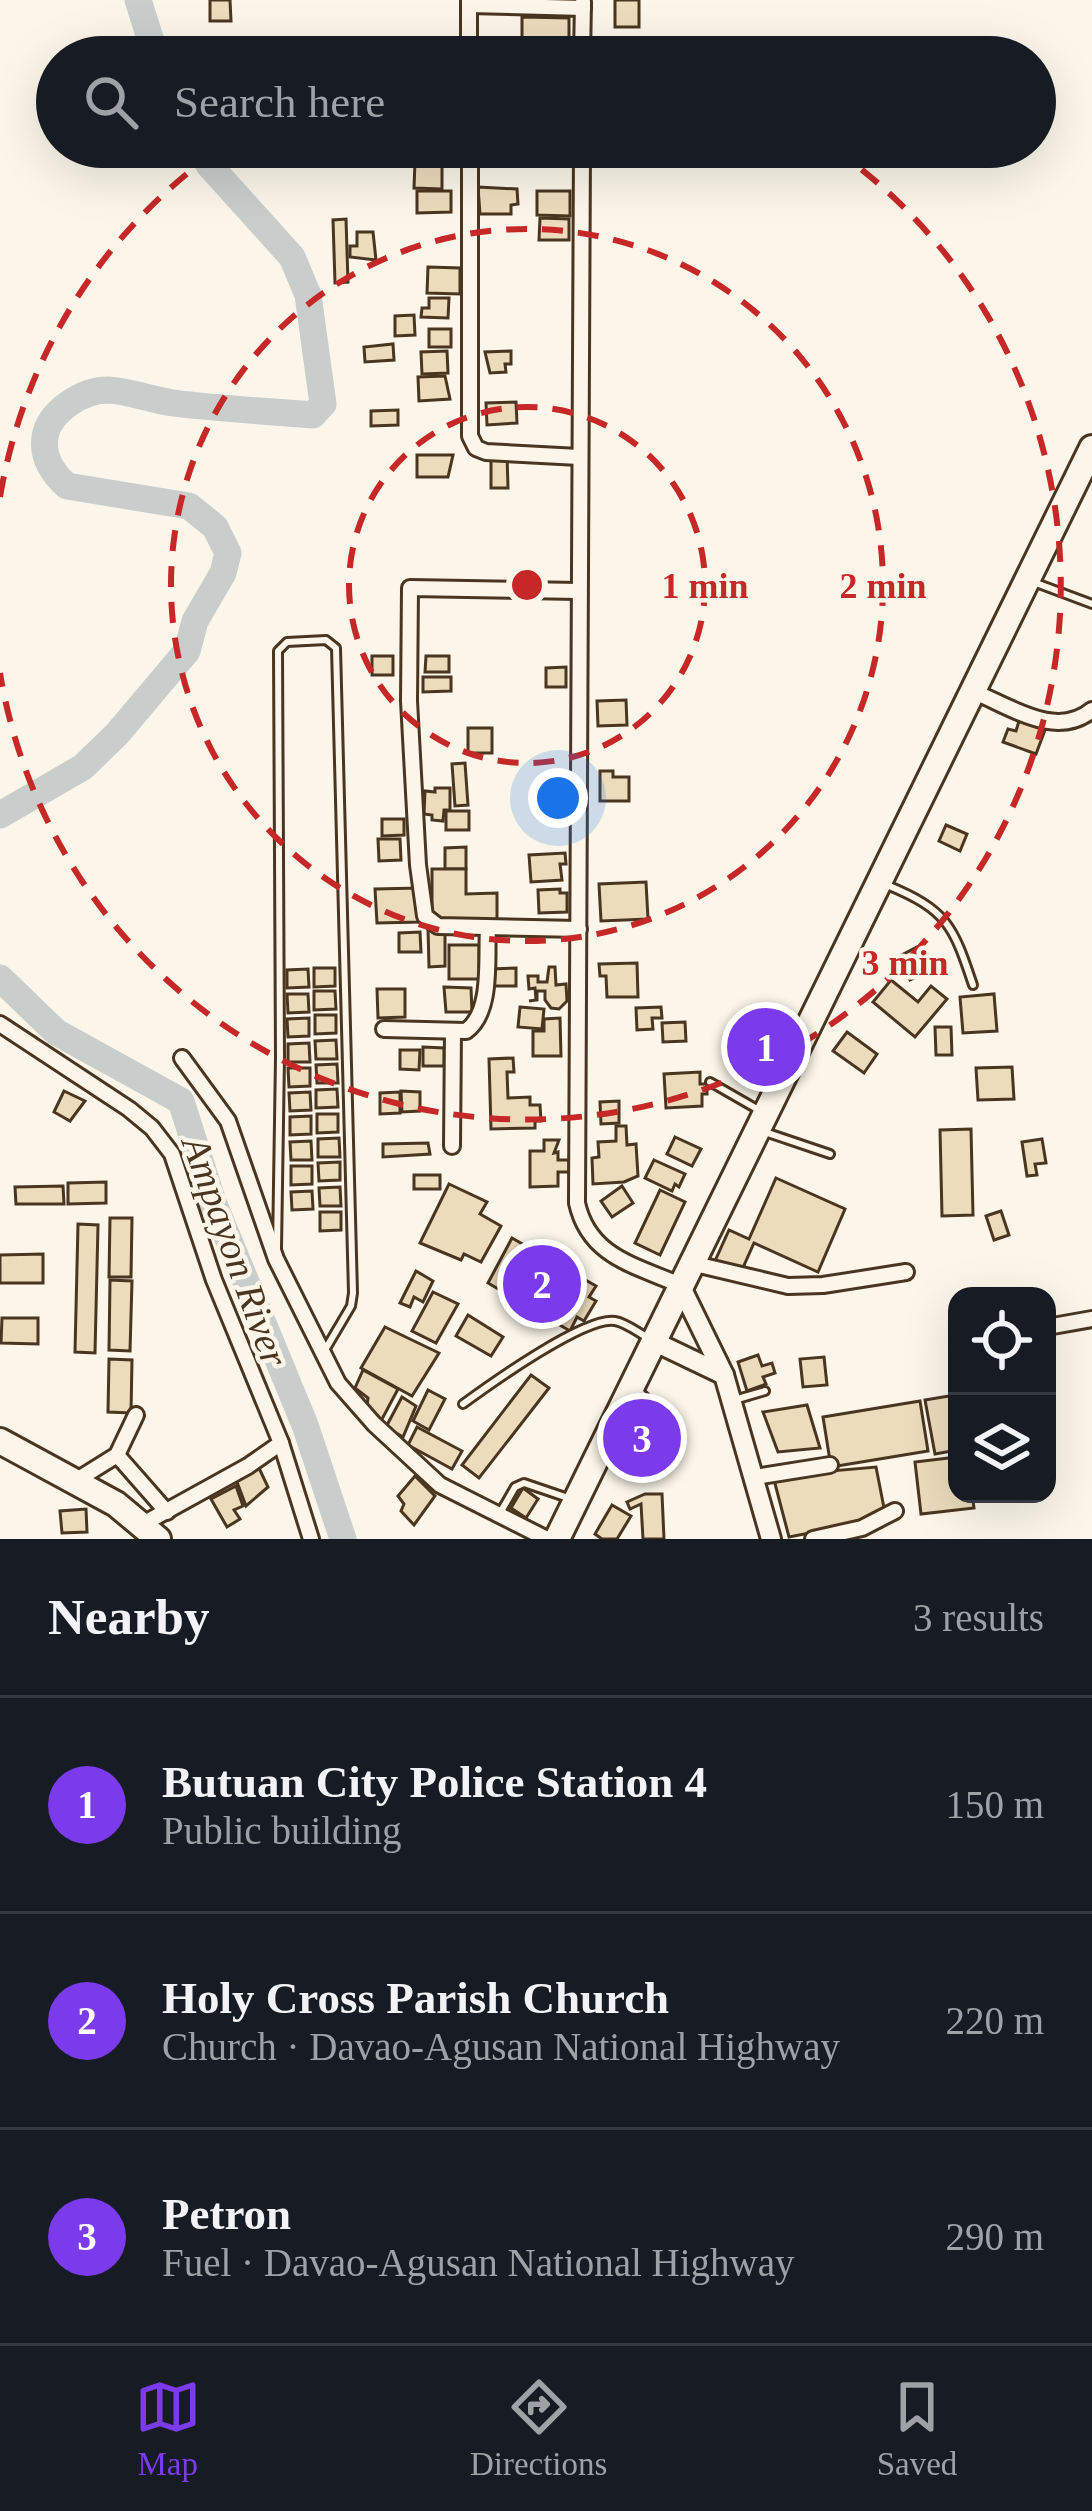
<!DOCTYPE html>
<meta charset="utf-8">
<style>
:root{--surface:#171b24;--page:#242831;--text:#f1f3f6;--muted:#9ea1a6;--line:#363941;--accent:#7c3aed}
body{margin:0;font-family:"Times New Roman",serif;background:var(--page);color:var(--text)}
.controls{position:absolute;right:36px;bottom:36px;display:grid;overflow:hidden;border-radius:24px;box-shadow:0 12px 48px #0002}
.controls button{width:108px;height:108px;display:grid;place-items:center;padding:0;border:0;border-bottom:3px solid var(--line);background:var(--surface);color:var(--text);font:60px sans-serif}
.you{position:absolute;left:558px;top:798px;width:42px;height:42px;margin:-30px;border:9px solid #fff;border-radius:50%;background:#1a73e8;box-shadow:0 0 0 18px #1a73e833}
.badge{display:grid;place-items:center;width:78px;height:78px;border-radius:50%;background:var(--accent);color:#fff;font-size:39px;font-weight:700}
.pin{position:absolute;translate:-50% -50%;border:6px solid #fff;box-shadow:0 3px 12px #0006}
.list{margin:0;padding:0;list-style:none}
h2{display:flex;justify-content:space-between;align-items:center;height:156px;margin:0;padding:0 48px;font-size:51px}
h2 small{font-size:39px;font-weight:400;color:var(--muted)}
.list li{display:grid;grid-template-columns:78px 1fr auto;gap:36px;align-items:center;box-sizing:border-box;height:216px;padding:0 48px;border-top:3px solid var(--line)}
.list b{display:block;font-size:45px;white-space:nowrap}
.list p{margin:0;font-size:39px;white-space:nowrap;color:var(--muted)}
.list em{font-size:39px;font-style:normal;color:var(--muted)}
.icon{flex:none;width:66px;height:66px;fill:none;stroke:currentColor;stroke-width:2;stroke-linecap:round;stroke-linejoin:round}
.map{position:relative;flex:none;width:1092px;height:1539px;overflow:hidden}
.search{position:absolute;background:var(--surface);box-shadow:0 12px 48px #0002;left:36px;right:36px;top:36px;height:132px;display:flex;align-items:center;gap:30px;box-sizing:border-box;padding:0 42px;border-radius:66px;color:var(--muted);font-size:45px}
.sheet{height:804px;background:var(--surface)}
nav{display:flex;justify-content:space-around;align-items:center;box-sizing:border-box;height:168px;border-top:3px solid var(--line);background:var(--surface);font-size:33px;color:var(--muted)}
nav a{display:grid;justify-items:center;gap:6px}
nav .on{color:var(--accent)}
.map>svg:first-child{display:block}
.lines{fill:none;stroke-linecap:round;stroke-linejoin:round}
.river{stroke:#c9cecd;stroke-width:27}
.building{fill:#ecdcbc;stroke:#4a3520;stroke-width:3}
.lane-casing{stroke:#4a3520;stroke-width:12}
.street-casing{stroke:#4a3520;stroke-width:20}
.secondary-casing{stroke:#4a3520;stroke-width:24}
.highway-casing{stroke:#4a3520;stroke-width:30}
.lane{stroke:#fbf6e9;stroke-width:6}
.street{stroke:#fbf6e9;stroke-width:14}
.secondary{stroke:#fbf6e9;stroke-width:18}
.highway{stroke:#fbf6e9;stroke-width:24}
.ring{fill:none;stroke:#c62828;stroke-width:6;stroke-dasharray:21 15}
.labels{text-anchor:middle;stroke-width:9;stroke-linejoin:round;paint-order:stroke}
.water-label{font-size:39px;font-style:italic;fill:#4a3520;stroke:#fbf6e9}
.centre{fill:#c62828;stroke:#fbf6e9;stroke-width:6}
.ring-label{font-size:36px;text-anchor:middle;font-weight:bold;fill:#c62828;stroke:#fbf6e9;stroke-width:9;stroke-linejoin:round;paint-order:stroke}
</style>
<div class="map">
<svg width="1092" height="1539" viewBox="0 0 1092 1539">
<rect width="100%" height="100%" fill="#fbf6e9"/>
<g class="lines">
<g class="river">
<polyline points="138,0 156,57"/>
<path d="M0,815L83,767L117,734L187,651L195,621L223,573L228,553L215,527L189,506L67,486C53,474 42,457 45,437C49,411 83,390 108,390C130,391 152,400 173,403C220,409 266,411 313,415L323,404L308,295L292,257L209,165L199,147"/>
<polyline points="0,978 56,1032 181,1101 213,1202 305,1425 343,1539"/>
</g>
</g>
<g class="building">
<polygon points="210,0 230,0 231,21 210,21"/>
<rect x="615" y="0" width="24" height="27"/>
<polygon points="522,17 569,18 569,45 522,44"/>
<rect x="421" y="147" width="33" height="11"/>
<polygon points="415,161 442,162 442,189 414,188"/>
<polygon points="478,187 517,189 518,204 511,205 511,214 480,214"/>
<polygon points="417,191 451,191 451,212 417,213"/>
<polygon points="537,191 570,191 570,216 537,215"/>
<polygon points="540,218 569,219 569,240 539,240"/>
<polygon points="346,219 348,282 335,283 333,220"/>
<polygon points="357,232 373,232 376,260 350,257 350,246 357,246"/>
<polygon points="428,267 460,268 460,294 427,293"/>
<polygon points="429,298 449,298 448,318 421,317 422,308 429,308"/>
<polygon points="414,315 415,335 395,336 395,316"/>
<rect x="429" y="329" width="22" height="18"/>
<polygon points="393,344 394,360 365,362 364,347"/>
<polygon points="447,351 448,373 422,374 421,352"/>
<polygon points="511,351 511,364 505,364 506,372 490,373 485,352"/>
<polygon points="445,376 450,399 419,401 418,377"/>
<polygon points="516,402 517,423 487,425 486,403"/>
<polygon points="398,410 398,425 371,426 371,411"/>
<polygon points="491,454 507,454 508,488 491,488"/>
<polygon points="417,455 453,455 448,477 417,477"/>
<rect x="372" y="656" width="21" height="19"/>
<polygon points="426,656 449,656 449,672 425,672"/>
<polygon points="566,667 566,687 546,687 546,668"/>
<polygon points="423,677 451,677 451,691 423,692"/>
<polygon points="626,700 627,725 598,726 597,701"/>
<polygon points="1019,721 1045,730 1036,754 1003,742 1008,729 1016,731"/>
<rect x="468" y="728" width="24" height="25"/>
<polygon points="465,763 468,805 455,806 452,764"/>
<polygon points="600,771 613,771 613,777 629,777 629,801 600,801"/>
<polygon points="435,788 450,788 450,810 444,810 443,821 432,820 432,815 424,814 425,791 435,792"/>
<rect x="446" y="811" width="23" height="19"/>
<polygon points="382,819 404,819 404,835 382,836"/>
<polygon points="946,825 967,834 960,851 939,841"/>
<polygon points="378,839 400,839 401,860 379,861"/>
<polygon points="466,847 466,869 445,869 445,848"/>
<polygon points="565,853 566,864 560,864 562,880 531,882 529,855"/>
<polygon points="432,869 466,869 466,894 497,893 497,920 432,921"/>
<polygon points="646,882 648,919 601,921 599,884"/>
<polygon points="419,888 421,922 377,923 375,889"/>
<polygon points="560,889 560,893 567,893 567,912 539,913 538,890"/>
<polygon points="428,928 445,929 445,966 429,967"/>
<polygon points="420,932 421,952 399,952 399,933"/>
<rect x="449" y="945" width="30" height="34"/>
<polygon points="917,947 930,970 910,980 898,957"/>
<polygon points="637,963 638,997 607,997 606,976 600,976 599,964"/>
<polygon points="549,967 555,967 556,985 566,984 567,1001 559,1009 551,1008 545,1000 545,991 537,991 537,1000 529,1001 536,1000 535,988 529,989 528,976 538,976 538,982 547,982"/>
<polygon points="314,968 335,968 335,986 314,987"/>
<polygon points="516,968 516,986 494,986 492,969"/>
<polygon points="308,969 309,987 287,988 287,970"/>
<polygon points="891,980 918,1002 931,986 947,999 915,1037 873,1002"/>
<polygon points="444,987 471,988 472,1012 446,1012"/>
<polygon points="377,989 405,989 405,1017 378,1018"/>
<polygon points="314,991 335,991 336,1009 314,1010"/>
<polygon points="287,994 308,994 309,1012 288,1013"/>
<polygon points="994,994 997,1031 963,1033 960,997"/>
<polygon points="520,1007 544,1009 542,1029 518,1027"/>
<polygon points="661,1007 662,1018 652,1018 653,1029 637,1030 636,1008"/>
<polygon points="747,1009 763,1017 752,1039 735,1031"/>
<polygon points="773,1013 787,1021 763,1067 749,1060"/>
<polygon points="315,1015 336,1015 336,1033 315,1034"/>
<polygon points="309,1018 309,1036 288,1037 287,1019"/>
<polygon points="560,1018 561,1056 533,1056 533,1031 544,1031 544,1019"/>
<polygon points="685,1022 686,1041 663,1042 662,1023"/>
<polygon points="935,1027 951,1027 952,1055 936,1055"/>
<polygon points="847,1032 877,1054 864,1073 833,1051"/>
<polygon points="336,1040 337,1059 316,1059 315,1041"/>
<polygon points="309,1043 310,1062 288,1062 288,1044"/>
<polygon points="423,1047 444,1048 444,1066 423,1066"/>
<polygon points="400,1050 420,1050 419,1070 400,1069"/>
<polygon points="513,1058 514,1072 507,1072 508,1098 530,1097 530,1105 540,1105 541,1121 535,1121 535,1128 491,1129 489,1059"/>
<polygon points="337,1064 338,1083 317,1083 316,1065"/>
<polygon points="1012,1067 1014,1099 978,1100 976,1068"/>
<polygon points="288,1068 310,1068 310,1086 289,1087"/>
<polygon points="700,1072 700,1084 707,1084 707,1094 702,1094 702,1106 666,1108 664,1074"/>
<polygon points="337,1089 338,1107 316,1108 316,1090"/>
<polygon points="64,1091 85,1101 70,1121 54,1112"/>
<polygon points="401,1091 420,1092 420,1111 402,1112"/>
<polygon points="310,1092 311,1110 290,1111 289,1093"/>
<polygon points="400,1092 400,1113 380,1114 380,1093"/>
<polygon points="619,1101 619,1123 601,1124 600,1102"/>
<polygon points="317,1114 338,1114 338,1132 317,1133"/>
<polygon points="311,1116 311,1134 290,1135 290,1117"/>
<polygon points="616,1126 626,1126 627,1145 636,1144 638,1176 624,1182 593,1184 592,1158 599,1157 598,1142 616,1141"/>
<polygon points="971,1129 973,1215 942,1216 940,1130"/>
<polygon points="675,1137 701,1149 692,1166 667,1154"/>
<polygon points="339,1138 340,1157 318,1157 318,1139"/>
<polygon points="1042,1139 1046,1163 1035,1164 1037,1175 1027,1176 1022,1142"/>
<polygon points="544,1140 559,1140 554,1153 558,1152 558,1160 569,1160 569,1172 558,1172 558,1186 530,1187 530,1151 544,1151"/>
<polygon points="311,1141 312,1160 291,1160 290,1142"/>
<polygon points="428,1143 430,1154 383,1157 383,1144"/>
<polygon points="654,1160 685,1174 679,1187 675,1184 672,1191 645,1178"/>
<polygon points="340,1162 340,1180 319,1181 318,1163"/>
<polygon points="291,1166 312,1166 312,1184 291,1185"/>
<rect x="414" y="1175" width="26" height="14"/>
<polygon points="776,1178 845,1209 818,1272 754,1243 741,1272 715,1261 729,1230 749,1239"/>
<polygon points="106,1182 106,1203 68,1204 68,1183"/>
<polygon points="449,1184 487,1202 480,1214 501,1226 481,1262 464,1254 461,1260 420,1243"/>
<polygon points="63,1186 64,1204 16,1204 15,1187"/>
<polygon points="622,1186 633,1203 612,1217 601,1201"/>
<polygon points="340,1187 341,1206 320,1206 319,1188"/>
<polygon points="660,1190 685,1202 660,1255 635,1243"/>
<polygon points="312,1191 313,1209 292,1210 291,1192"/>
<polygon points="1001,1211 1009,1235 994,1240 986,1216"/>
<polygon points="320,1212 341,1212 341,1230 320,1231"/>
<polygon points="110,1218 132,1218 131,1277 109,1277"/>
<polygon points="78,1224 98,1225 95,1353 75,1352"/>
<polygon points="512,1238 596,1286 589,1297 596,1301 584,1321 577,1317 570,1331 488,1283"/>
<polygon points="43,1254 43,1283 0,1283 0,1255"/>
<polygon points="416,1271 433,1281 423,1302 414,1297 410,1307 400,1303"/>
<polygon points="110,1280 132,1281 130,1351 109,1350"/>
<polygon points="433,1292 458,1304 436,1343 412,1331"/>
<polygon points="468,1315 503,1337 491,1356 456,1336"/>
<polygon points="2,1318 38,1318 38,1344 1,1343"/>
<polygon points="385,1327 439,1353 412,1396 361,1368"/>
<polygon points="758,1355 762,1366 772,1363 775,1373 763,1377 766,1384 747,1391 738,1362"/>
<polygon points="824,1357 827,1385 803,1387 800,1359"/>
<polygon points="109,1359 132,1360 131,1413 108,1412"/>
<polygon points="363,1370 398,1389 381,1421 366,1414 368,1398 355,1388"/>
<polygon points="531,1375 549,1388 479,1478 462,1465"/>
<polygon points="428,1390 445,1399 429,1430 413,1421"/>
<polygon points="955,1395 957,1450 935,1454 925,1400"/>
<polygon points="402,1397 416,1406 403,1437 386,1427"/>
<polygon points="920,1401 928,1451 831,1467 823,1417"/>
<polygon points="807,1405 820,1448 778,1452 763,1412"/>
<polygon points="417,1427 462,1451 452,1469 408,1445"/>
<polygon points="957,1457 957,1494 972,1494 974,1508 921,1514 915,1462"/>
<polygon points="258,1466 268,1487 246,1506 234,1474"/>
<polygon points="876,1467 886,1518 789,1537 773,1476"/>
<polygon points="415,1476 435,1496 414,1525 401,1511 404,1504 398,1496"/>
<polygon points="236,1486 243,1506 234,1510 240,1519 227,1527 211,1499"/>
<polygon points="523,1488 538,1499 526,1518 511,1508"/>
<polygon points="645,1494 662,1494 664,1539 643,1539 641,1504 630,1509 627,1502"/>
<polygon points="612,1505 631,1516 617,1539 602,1539 595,1534"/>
<polygon points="86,1509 87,1532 62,1533 60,1511"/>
</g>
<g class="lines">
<defs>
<g id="lane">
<polyline points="1036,583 1092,604"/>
<path d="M887,885C947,910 953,925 973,985"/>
<polyline points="710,1082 757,1109"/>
<polyline points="762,1131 830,1154"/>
<polyline points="277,1248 280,1058 278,651 287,642 326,640 336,648 353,1293 351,1306 325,1350"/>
<polyline points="734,1400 765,1391"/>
<path d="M463,1404C489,1385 585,1316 615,1321C627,1323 640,1334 650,1339"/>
<path d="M604,1457L631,1461C641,1453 658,1429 657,1416C657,1406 645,1398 639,1391"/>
<polyline points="500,1513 515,1487 524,1483 571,1499"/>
</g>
<g id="street">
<polyline points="469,0 469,57"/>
<polyline points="469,5 583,8"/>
<polyline points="582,57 583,2"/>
<polyline points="470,147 470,436 476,448 486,452 579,457"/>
<path d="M582,147L577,1203C589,1257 635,1265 680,1285"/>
<polyline points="578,591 410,588 409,701 418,865 425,916 438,926 579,929"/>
<path d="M972,691C1010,706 1056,740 1092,710"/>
<polyline points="0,1024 129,1109 152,1128 172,1154 214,1280 281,1443 248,1466 143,1524"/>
<path d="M384,1029L466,1031C493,1012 486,958 488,928"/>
<polyline points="182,1058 228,1121 276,1259 338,1383 374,1424 440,1485 547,1539"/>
<polyline points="452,1146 453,1031"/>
<polyline points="691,1263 788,1286 823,1285 906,1272"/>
<polyline points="1047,1327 1092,1319"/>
<polyline points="281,1443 311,1539"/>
<polyline points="117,1455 167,1512"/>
<polyline points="755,1477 830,1465"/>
<polyline points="77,1480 117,1455 136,1415"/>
<polyline points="813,1539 862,1528 895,1511"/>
</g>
<g id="secondary">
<polyline points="680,1285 724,1375 771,1539"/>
<polyline points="653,1341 724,1375"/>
</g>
<g id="highway">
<polyline points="0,1441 116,1504 158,1539"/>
<polyline points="557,1539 1092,448"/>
</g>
</defs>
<use href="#lane" class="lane-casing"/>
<use href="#street" class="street-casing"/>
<use href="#secondary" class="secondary-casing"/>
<use href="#highway" class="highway-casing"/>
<use href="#lane" class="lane"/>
<use href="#street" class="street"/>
<use href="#secondary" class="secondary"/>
<use href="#highway" class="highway"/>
</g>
<g class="ring">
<circle cx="527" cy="585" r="178"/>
<circle cx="527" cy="585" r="356"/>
<path d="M0 497A534 534 0 0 1 221 148M448 57A534 534 0 0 1 606 57M833 148A534 534 0 1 1 0 673"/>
</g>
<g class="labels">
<g class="water-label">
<text transform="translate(236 1251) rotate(70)" y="14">Ampayon River</text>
</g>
</g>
<circle cx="527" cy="585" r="18" class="centre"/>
<g class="ring-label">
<text x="705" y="598">1 min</text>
<text x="883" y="598">2 min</text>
<text x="905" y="975">3 min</text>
</g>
</svg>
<div class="controls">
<button><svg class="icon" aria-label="locate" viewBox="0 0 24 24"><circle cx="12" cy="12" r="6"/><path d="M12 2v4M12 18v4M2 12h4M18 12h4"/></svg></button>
<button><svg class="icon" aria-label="layers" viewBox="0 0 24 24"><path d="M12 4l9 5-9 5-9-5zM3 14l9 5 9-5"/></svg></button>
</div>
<div class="you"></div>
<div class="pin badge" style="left:766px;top:1047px">1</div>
<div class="pin badge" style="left:542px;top:1284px">2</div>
<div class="pin badge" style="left:642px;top:1438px">3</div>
<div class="search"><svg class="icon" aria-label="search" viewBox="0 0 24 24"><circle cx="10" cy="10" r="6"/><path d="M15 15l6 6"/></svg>Search here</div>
</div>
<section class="sheet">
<h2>Nearby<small>3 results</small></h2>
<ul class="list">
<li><span class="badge">1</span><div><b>Butuan City Police Station 4</b><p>Public building</p></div><em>150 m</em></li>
<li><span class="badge">2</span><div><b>Holy Cross Parish Church</b><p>Church · Davao-Agusan National Highway</p></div><em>220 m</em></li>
<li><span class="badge">3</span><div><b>Petron</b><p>Fuel · Davao-Agusan National Highway</p></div><em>290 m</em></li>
</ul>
</section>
<nav>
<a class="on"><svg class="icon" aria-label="map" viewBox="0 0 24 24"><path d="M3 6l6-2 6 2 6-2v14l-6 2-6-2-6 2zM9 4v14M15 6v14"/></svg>Map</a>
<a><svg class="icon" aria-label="directions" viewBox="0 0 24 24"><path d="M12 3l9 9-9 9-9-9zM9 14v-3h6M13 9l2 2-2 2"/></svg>Directions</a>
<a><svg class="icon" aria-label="saved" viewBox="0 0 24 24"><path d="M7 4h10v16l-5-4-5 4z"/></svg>Saved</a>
</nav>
